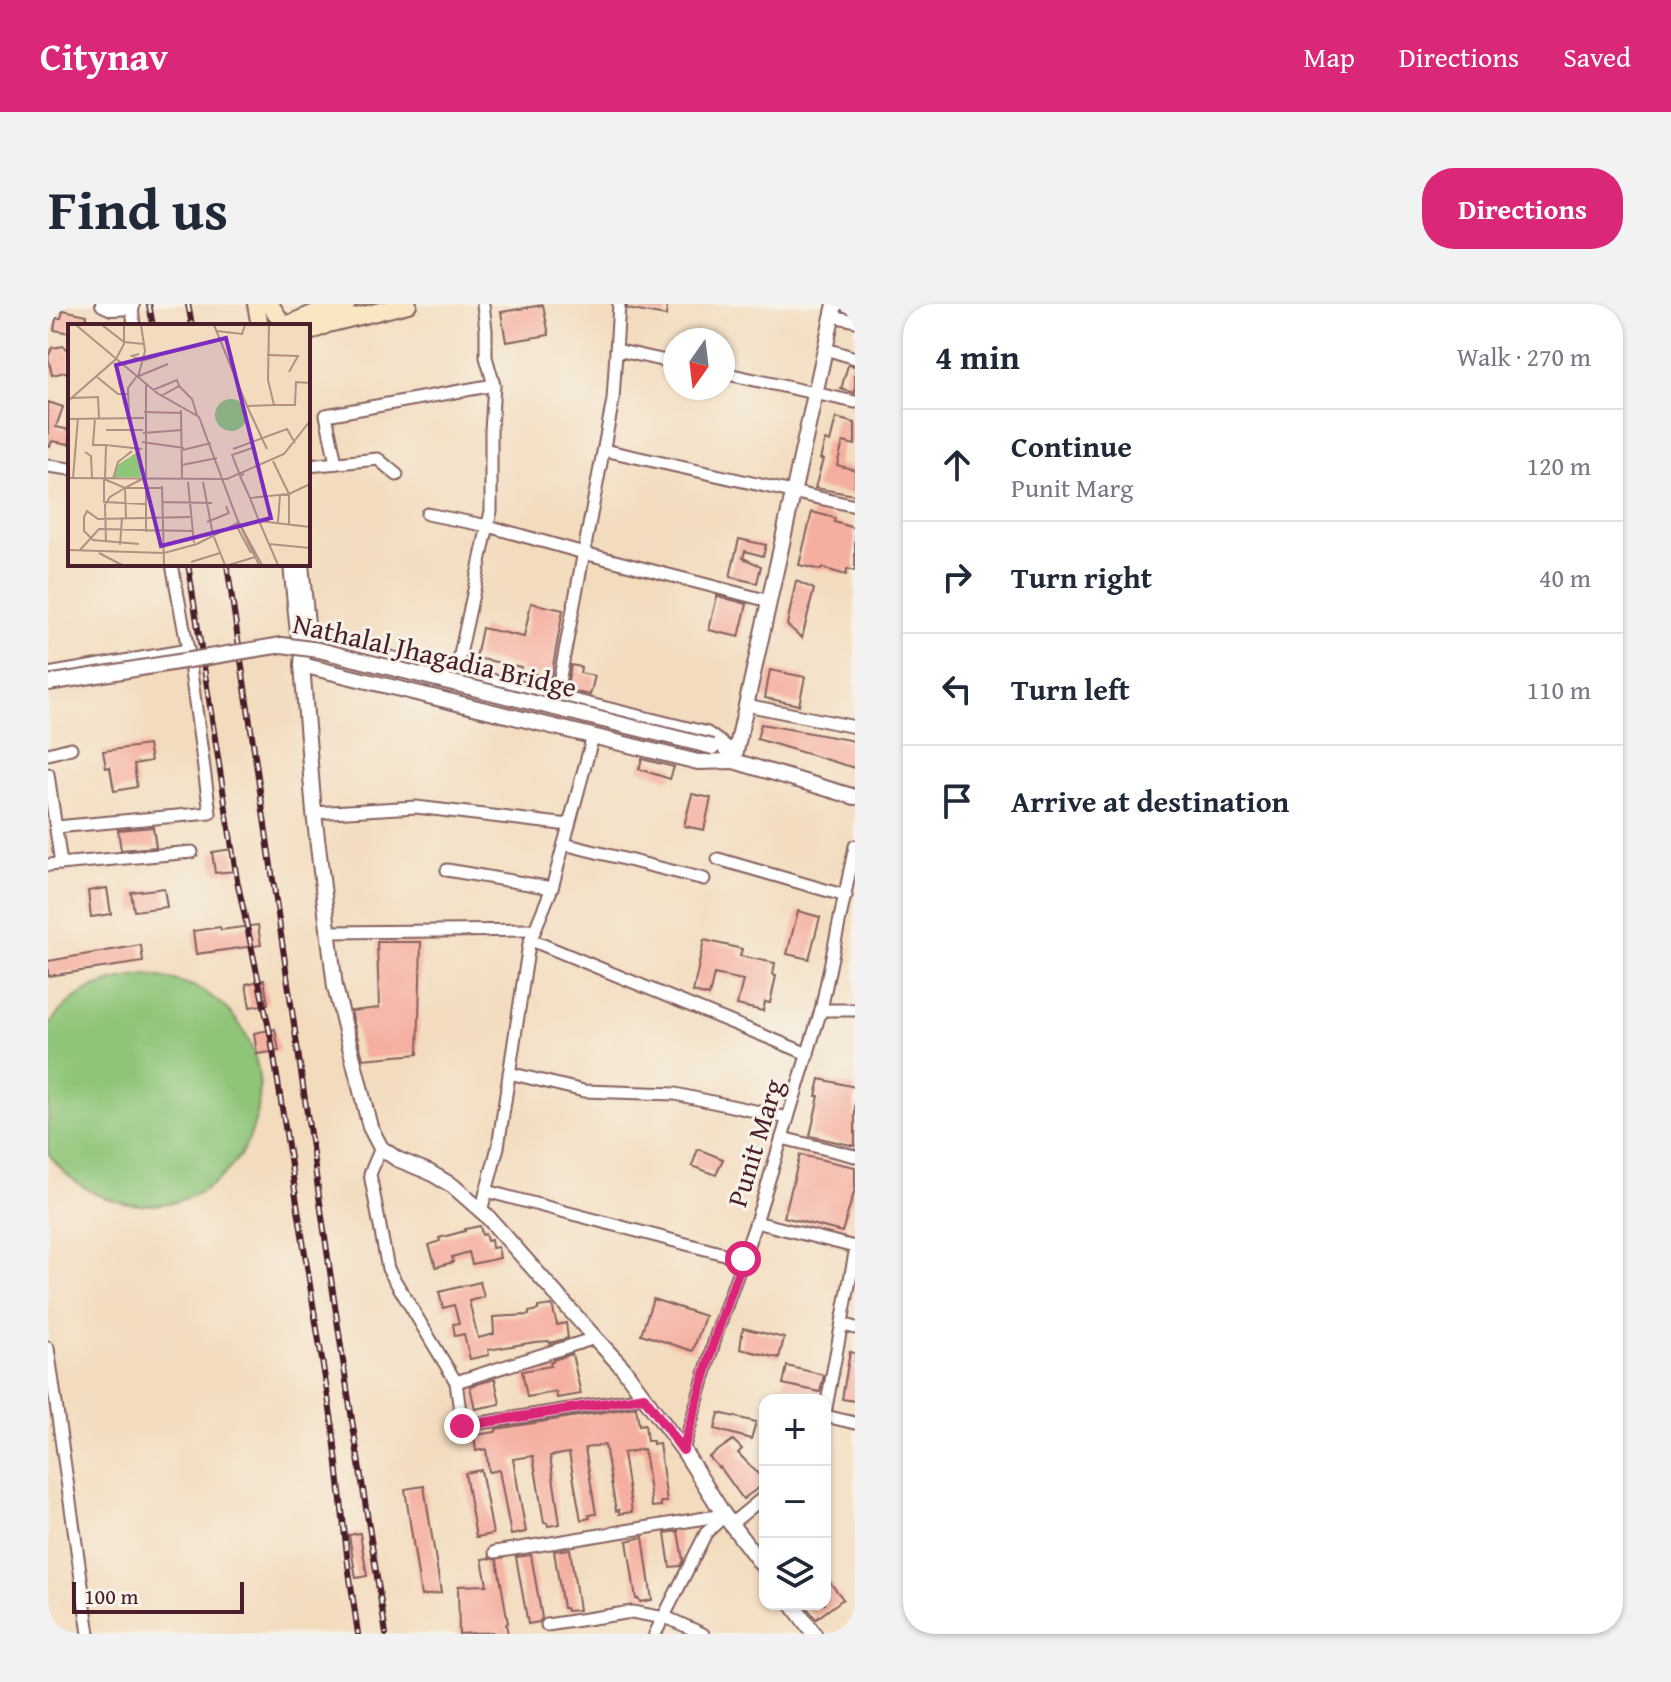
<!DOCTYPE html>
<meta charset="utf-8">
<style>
:root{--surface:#fff;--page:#f2f2f3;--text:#1f2937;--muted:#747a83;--line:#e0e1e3;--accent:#db2777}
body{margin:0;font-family:"Gentium Book Plus",serif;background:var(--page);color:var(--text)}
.controls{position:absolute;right:24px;bottom:24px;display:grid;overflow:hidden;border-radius:16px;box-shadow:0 2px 6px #0004}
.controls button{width:72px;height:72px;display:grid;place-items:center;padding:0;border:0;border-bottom:2px solid var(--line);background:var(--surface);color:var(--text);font:40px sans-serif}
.compass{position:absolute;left:615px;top:24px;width:72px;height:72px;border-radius:50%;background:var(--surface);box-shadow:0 2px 6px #0004;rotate:194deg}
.scale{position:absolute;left:24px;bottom:20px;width:172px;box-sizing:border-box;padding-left:8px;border:4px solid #4a1f2b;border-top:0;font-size:22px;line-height:28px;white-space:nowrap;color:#4a1f2b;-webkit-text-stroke:6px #f7f3e8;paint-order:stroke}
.stop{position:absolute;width:24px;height:24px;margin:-18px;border:6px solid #db2777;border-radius:50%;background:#fff}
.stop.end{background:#db2777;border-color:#fff;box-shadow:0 2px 8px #0008}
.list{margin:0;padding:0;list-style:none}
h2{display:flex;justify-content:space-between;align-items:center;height:104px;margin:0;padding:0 32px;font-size:34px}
h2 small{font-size:26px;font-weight:400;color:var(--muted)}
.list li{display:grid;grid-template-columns:52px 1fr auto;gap:24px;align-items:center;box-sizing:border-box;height:112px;padding:0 32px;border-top:2px solid var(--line)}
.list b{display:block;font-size:30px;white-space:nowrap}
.list p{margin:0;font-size:26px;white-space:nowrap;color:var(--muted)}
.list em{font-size:26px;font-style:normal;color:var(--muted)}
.icon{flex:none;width:44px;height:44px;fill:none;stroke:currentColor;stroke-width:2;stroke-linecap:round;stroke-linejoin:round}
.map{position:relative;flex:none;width:807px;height:1330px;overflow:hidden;border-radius:32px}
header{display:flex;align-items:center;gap:48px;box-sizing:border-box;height:112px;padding:0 40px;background:var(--accent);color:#fff}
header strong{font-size:38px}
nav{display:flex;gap:44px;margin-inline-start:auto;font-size:28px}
.intro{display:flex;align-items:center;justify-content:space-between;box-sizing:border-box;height:192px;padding:0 48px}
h1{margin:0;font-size:56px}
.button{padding:20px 36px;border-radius:32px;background:var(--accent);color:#fff;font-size:28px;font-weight:700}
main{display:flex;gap:48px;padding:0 48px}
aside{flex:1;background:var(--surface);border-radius:32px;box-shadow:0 2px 6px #0004}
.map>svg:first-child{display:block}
.green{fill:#8fc578;stroke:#6c7252;stroke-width:2}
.building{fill:#f5ae9f}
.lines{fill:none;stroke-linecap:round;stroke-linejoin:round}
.minor-casing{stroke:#85615e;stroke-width:15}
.tertiary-casing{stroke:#85615e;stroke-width:18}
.secondary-casing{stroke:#85615e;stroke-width:20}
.minor{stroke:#fff;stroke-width:11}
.tertiary{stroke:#fff;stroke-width:14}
.secondary{stroke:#f9e7c3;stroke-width:16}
.rail-casing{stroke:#4a1f2b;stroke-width:6}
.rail{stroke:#f7f3e8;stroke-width:3;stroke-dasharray:9;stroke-linecap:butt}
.tertiary-bridge-casing{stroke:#85615e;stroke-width:18;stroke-linecap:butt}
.tertiary-bridge{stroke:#fff;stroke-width:14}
.route{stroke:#db2777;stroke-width:10}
.labels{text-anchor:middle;stroke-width:6;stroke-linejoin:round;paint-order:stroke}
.street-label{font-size:28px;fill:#4a1f2b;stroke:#f7f3e8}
.inset-road{fill:none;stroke:#af9083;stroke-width:2}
.view{fill:#7b2cbf;fill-opacity:0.15;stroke:#7b2cbf;stroke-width:4}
.inset-edge{fill:none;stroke:#4a1f2b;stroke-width:4}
</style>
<header>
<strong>Citynav</strong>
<nav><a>Map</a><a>Directions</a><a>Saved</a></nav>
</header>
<div class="intro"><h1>Find us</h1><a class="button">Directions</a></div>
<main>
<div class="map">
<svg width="807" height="1330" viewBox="0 0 807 1330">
<rect width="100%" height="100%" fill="#f7f3e8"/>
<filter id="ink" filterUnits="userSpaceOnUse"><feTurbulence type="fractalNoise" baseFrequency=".0125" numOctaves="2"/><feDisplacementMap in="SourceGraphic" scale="16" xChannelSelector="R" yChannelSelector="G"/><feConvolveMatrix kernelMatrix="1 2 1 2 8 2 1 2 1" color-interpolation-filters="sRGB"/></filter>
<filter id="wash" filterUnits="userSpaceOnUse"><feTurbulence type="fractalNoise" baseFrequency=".006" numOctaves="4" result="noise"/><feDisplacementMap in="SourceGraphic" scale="32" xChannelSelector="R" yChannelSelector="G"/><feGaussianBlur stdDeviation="1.8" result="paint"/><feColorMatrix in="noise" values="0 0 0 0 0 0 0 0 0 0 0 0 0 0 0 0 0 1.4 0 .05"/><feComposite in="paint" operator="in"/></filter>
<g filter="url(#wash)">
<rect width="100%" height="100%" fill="#f3dcbe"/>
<path class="green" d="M100,671C118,674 136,677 153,686C257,745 213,906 93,901C54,899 22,880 0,849V723C23,686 59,675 100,671Z"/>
<g id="blocks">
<g class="building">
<polygon points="579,0 619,0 618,12 579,5"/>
<polygon points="495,1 501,31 458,38 453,8"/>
<polygon points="15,6 39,11 37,22 22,22 22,29 6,26 8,14 13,14"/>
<polygon points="16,42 22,48 22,67 4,71 0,53 4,44"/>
<polygon points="800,61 807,62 807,89 793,85"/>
<polygon points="0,98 15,103 8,123 22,126 22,140 4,137 2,142 0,142"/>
<polygon points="788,114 807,119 807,141 795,138 789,161 807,166 807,191 767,184 775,155 772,155 777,136 782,138"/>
<polygon points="764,208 787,214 786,218 807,224 807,267 799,265 798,271 774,264 773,266 751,261"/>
<polygon points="691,235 718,241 715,252 697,247 695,254 713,262 709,279 682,273"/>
<polygon points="748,277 766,285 754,334 739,321"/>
<polygon points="669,292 699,300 691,333 661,326"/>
<polygon points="483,299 515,306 503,373 472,367 473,363 428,354 434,324 476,333"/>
<polygon points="523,361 533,363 532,369 547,372 542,391 518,386"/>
<polygon points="722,366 757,373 751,401 717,394"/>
<polygon points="713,420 807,437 807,464 709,435"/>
<polygon points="100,441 103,457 86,460 89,483 66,487 62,463 58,464 55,447"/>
<polygon points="594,455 626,463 622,475 591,465"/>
<polygon points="644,490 663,494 656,526 636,522"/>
<polygon points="105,523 108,543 73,546 70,526"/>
<polygon points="185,545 188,567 167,569 164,548"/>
<polygon points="59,584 63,610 43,613 40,587"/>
<polygon points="116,584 119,603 86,607 83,588"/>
<polygon points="750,607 772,613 761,655 739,650"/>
<polygon points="210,621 213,641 148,650 145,627 172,623 173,626"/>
<polygon points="656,636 694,645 692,652 727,659 725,671 728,672 722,699 717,698 715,707 689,701 695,676 666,670 661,692 645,688"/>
<polygon points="329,638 373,638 370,750 315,755 303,707 331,704"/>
<polygon points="93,641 95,658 0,672 0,657"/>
<polygon points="216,676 220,700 202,703 198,680"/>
<polygon points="227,725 231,747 209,750 206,729"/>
<polygon points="772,775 807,783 807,842 762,832 771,792 768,792"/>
<polygon points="650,845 675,855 668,871 644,862"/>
<polygon points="752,851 807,863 807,885 794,928 736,913"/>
<polygon points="432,922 434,931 437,930 439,937 443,936 444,944 450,943 452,954 424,960 421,948 404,953 405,958 388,963 381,941 392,937 391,934 417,927 417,925"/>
<polygon points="432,978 436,993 421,997 430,1034 446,1030 445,1013 481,1011 481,1008 490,1006 490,1003 504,1001 509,1021 518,1019 520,1034 502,1039 501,1037 487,1038 440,1046 441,1051 422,1055 416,1030 407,1032 405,1020 411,1019 406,1001 395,1004 391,988"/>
<polygon points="605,995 657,1012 645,1047 593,1030"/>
<polygon points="695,1024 736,1034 731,1054 692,1045"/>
<polygon points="802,1048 807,1049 807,1097 794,1095"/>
<polygon points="524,1050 533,1090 509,1094 508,1088 479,1093 474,1067 503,1062 502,1058 505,1058 505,1056"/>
<polygon points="739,1062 776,1071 772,1088 735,1080"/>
<polygon points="447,1075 452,1100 427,1105 422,1082"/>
<polygon points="588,1103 591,1121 597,1120 599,1137 605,1137 605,1140 611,1139 619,1198 613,1198 613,1202 604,1203 596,1145 575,1149 584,1208 571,1210 571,1206 568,1207 557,1141 537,1144 548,1210 541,1211 542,1214 533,1216 521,1149 502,1152 512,1220 500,1222 499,1219 496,1219 485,1152 465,1155 478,1228 463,1231 451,1166 441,1168 438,1145 428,1147 426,1131 448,1128 448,1125"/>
<polygon points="671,1109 708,1118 703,1135 667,1125"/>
<polygon points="685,1136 694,1145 690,1149 717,1177 717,1179 695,1195 672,1163 671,1164 661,1153"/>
<polygon points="433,1166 445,1230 428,1233 417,1169"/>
<polygon points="376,1182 393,1289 373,1292 357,1185"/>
<polygon points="630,1227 635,1256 632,1262 622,1263 617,1229"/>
<polygon points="312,1229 319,1272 308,1274 301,1231"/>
<polygon points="595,1233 604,1296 592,1298 591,1295 588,1295 579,1237"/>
<polygon points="522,1245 531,1306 519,1307 518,1304 515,1304 506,1247"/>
<polygon points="483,1251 494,1314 491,1318 480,1320 468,1253"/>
<polygon points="441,1254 449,1256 460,1319 458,1320 460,1330 445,1330 444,1328 411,1330 410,1282 439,1281 434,1255"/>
<polygon points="777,1272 795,1295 768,1315 756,1300 777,1300"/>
</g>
</g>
</g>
<g filter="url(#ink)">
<use href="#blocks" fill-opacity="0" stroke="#85615e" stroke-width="2"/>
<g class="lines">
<defs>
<g id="minor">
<polyline points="84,3 86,22"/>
<polyline points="785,12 807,17"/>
<polyline points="778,45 807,54"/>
<polyline points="568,46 627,59"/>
<polyline points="675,69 807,98"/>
<polyline points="556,146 807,202"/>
<polyline points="288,159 278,111 446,81"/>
<polyline points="0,162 22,165"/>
<polyline points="260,162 330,155 349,171"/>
<polyline points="379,210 440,222 536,249 721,297"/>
<polyline points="408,369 443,207 443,127 446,81 438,53 438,26 435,0"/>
<polyline points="0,370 140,346 124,260"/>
<polyline points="508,394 565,96 571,0"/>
<polyline points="698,401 807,423"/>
<polyline points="0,450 23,444"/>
<polyline points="0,470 13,560"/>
<polyline points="266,509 368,503 521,521"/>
<polyline points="8,523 162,509 140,346"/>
<polyline points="516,540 656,575"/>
<polyline points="670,555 798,592"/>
<polyline points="0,561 144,548"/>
<polyline points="399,566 504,584"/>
<polyline points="281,628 487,626"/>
<polyline points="483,636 760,750"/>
<polyline points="773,706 807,706"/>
<polyline points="461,769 536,787 627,790 740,814"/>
<polyline points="734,834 807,852"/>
<polyline points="333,844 322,870 340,965 408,1078"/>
<polyline points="438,887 695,955"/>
<polyline points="433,907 450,843 481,640 504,584 545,432"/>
<polyline points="708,918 807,943"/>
<polyline points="794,1020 807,1024"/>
<polyline points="547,1034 408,1078 414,1122 596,1093"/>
<polyline points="0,1044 41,1330"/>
<polyline points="777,1109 807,949"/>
<polyline points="777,1112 807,1119"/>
<polyline points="635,1146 669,1028 708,918 773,706 807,542"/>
<polyline points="683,1220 717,1192"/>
<polyline points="447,1248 676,1211"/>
<polyline points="499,1321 584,1308 622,1315 655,1330"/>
<polyline points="607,1330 658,1229 676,1212"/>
</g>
<g id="tertiary">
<polyline points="55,0 64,4 84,3 83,0"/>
<polyline points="243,260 250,329 256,336 408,369 658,430 687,450"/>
<polyline points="253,260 260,330 256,336 254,361 266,509 287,683 322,823 333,844 349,855 381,868 405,882 438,911 547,1034 575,1064 635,1146 676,1211 717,1265"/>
<polyline points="254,361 650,458 686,457"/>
<polyline points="679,455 807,493"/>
<polyline points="686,456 787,0"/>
<polyline points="744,1300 766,1330"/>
</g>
<g id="secondary">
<polyline points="208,0 212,22"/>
<polyline points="222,0 236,22"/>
<polyline points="236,22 277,5 299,0"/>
<polyline points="260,29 280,20 360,0"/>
</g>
</defs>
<use href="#minor" class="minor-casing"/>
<use href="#tertiary" class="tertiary-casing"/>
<use href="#secondary" class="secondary-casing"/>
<use href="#minor" class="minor"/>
<use href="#tertiary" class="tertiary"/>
<use href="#secondary" class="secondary"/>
<defs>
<g id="rail">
<polyline points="101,0 105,22"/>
<polyline points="140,0 144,22"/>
<polyline points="140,260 189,576 223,734 264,994 285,1124 300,1260 310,1330"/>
<polyline points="179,260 299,1084 338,1330"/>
</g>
</defs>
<use href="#rail" class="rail-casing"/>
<use href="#rail" class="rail"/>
<defs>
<polyline id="tertiary-bridge" points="0,379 234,341 271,346 665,443"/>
</defs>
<use href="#tertiary-bridge" class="tertiary-bridge-casing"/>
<use href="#tertiary-bridge" class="tertiary-bridge"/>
</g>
</g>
<g class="lines" filter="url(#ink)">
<polyline class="route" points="414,1122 596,1093 635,1146 669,1028 695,955"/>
</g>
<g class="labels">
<g class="street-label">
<text transform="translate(387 351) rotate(13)" y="10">Nathalal Jhagadia Bridge</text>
<text transform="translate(707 839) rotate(-73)" y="10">Punit Marg</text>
</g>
</g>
<g transform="translate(20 20)">
<rect width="242" height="242" fill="#f3dcbe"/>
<path d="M147 91a16 16 0 1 1 32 0a16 16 0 1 1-32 0ZM71,127L73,153H46L48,142Z" fill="#8fc578"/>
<path class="inset-road" d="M8,1L89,69L131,93L169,195M34,1L56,18L76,20M146,1L179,82L206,81M201,1L200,56L206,81H227L228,58L242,59M149,7L174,10L177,1M71,30L64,32L74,37L90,32M199,31L230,32L221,48M71,52L100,40M29,53L50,70H60M70,53L77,27L73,1M111,62L124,75L129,91M85,66L109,56L111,62L93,72M3,74L30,73L31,94M0,77L48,35L56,20V1M179,82L199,125M113,86L114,154M76,88L113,89M27,94L25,121H38M61,94L60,64L69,52M0,95L76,94M38,106H75M75,109L114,106M74,118L116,124M165,125L219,105L227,119M115,126L143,119M17,128L23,132L24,154M114,141L149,134M176,150L172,152L182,174M172,151L164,131L184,124M0,154L159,155L216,130L242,97M5,154L10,94M37,155L38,121L74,125M45,155L50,138L64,127M74,155L57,164L36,155V178L77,180M120,158L126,219M135,158L145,211M94,162L96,241M57,164L58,194M95,178L144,179M191,197L182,174L221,170L205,137M139,198L161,189L158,182M210,198L212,171M221,200V170L242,160M168,201L183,229M78,208V61M146,213L157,241M38,219L37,181L42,173L57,164H94M71,220L25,216L16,207V193L19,187L30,195L122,193M201,220L242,224M52,221L54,194M0,226L96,229L129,220L170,199M12,226L31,205L124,207M31,229L54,241M123,238L152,229M161,241L187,233M191,241L169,195L194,241M210,241L191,197L242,203"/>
<path class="view" d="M158,14L203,194L93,222L48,41Z"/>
<rect width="242" height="242" class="inset-edge"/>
</g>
</svg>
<div class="controls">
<button>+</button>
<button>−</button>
<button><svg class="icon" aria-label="layers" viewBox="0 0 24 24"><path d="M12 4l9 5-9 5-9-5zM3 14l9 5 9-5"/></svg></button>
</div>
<svg class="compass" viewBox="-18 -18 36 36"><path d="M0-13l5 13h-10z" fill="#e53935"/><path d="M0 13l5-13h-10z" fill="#747a83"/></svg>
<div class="scale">100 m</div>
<div class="stop" style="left:695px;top:955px"></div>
<div class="stop end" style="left:414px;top:1122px"></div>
</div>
<aside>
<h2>4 min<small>Walk · 270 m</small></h2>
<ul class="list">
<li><svg class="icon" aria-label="ahead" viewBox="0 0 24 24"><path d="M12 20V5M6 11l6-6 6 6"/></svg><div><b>Continue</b><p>Punit Marg</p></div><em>120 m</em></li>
<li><svg class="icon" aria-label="right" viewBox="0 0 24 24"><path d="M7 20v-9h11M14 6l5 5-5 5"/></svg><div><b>Turn right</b></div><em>40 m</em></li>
<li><svg class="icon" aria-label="left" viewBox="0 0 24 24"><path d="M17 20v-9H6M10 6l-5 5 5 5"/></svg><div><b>Turn left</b></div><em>110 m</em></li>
<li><svg class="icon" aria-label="arrive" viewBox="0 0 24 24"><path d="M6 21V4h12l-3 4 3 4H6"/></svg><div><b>Arrive at destination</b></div></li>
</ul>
</aside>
</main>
